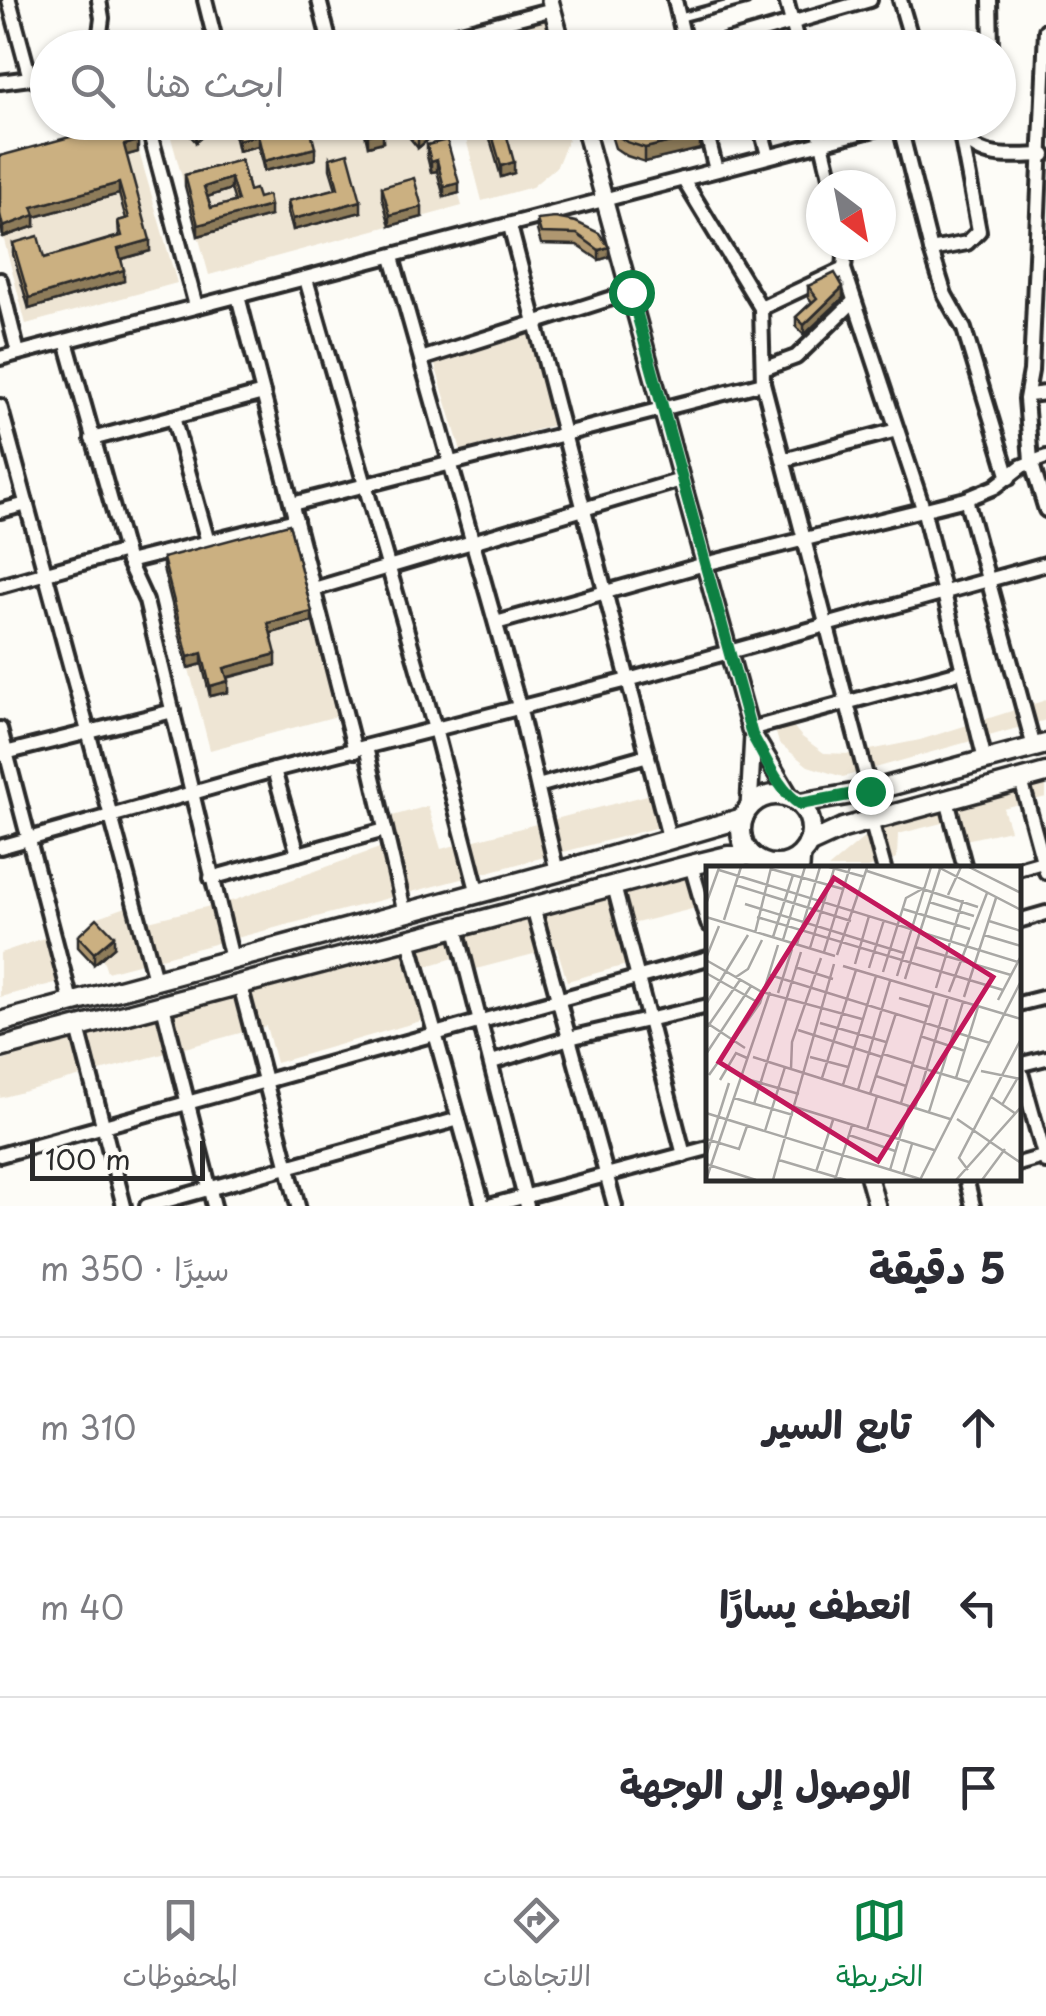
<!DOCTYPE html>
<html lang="ar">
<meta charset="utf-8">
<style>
:root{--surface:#fff;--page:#f2f2f3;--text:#2b2b33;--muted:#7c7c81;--line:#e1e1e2;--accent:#0b8043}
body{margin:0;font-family:"Playpen Sans","Playpen Sans Arabic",sans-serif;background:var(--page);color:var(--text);direction:rtl}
.compass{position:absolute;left:806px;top:170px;width:90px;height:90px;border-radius:50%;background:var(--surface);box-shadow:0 2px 8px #0004;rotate:148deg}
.scale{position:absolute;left:30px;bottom:25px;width:175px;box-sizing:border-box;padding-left:10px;border:5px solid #2b2b2b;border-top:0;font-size:28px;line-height:35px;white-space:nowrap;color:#2b2b2b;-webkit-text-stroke:8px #fdfcf7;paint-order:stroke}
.stop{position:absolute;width:30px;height:30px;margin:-22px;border:8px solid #0b8043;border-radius:50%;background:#fff}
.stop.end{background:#0b8043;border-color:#fff;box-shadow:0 2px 10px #0008}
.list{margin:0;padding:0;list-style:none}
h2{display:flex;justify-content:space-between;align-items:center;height:130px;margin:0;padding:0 40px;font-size:42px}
h2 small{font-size:32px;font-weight:400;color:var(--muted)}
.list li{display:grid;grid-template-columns:65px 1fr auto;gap:30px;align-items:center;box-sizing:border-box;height:180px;padding:0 40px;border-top:2px solid var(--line)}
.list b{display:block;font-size:38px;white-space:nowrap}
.list em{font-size:32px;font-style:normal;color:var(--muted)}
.icon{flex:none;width:55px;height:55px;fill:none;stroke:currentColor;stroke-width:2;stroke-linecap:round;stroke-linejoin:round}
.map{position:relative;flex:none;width:1046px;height:1206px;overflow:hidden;direction:ltr}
.search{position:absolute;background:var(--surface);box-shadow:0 2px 8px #0004;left:30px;right:30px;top:30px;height:110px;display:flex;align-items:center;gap:25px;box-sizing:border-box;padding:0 35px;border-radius:55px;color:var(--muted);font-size:38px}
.sheet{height:670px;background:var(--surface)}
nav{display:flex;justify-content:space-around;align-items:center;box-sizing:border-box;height:140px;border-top:2px solid var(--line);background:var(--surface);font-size:28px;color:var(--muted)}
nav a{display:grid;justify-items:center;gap:5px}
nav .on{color:var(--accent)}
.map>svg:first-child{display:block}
.built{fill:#eee5d4}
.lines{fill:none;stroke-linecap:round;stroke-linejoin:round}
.service-casing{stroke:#2b2b2b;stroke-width:14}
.minor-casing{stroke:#2b2b2b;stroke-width:20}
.tertiary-casing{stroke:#2b2b2b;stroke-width:22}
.secondary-casing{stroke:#2b2b2b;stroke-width:25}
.service{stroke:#fdfcf7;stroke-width:6}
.minor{stroke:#fdfcf7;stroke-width:12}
.tertiary{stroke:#fdfcf7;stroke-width:15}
.secondary{stroke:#fdfcf7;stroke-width:18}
.wall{fill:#af976f;stroke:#2b2b2b;stroke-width:2.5;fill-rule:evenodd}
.shaded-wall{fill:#8e7b5a;stroke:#2b2b2b;stroke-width:2.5}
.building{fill:#cbb081;stroke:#2b2b2b;stroke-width:2.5;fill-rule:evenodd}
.route{stroke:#0b8043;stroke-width:12}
.inset-road{fill:none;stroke:#a9a8a5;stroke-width:2.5}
.view{fill:#c2185b;fill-opacity:0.15;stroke:#c2185b;stroke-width:5}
.inset-edge{fill:none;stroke:#2b2b2b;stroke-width:5}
</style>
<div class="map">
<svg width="1046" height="1206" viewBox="0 0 1046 1206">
<rect width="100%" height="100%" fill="#fdfcf7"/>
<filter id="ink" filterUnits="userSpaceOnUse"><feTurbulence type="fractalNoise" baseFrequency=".01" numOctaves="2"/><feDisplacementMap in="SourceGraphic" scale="20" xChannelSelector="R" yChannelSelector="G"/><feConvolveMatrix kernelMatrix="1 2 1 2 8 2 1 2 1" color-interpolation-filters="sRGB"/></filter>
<g filter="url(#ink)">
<g class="built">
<polygon points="548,19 555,47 443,47"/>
<polygon points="167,123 439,123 462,206 209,275"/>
<polygon points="462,123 569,123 568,140 557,166 532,187 482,201"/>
<polygon points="133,131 177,283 26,324 0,225 0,167"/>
<polygon points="532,333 557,424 461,451 434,362"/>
<polygon points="290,535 337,716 210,750 163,569"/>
<polygon points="1046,700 1046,720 843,777 808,766 779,743 773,723 787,719 802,737 824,753 850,754 920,740"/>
<polygon points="1046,784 1046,797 1003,808 1010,830 961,841 954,820 898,834 897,858 868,868 828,868 872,831 951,807"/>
<polygon points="655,793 666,825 107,972 102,957 93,919 129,906 136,924 235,900 385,846 378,820 428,806 441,849"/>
<polygon points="708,873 708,905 624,926 641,961 567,981 557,948 476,969 464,955 427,966 431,1018 276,1063 266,1026 0,1098 0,1062 53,1044"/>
<polygon points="50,936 63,981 0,997 0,953"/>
</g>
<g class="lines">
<defs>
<polyline id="service" points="679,18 746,0"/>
<g id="minor">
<polyline points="9,0 30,78"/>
<polyline points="205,0 217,48"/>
<polyline points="319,0 331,48"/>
<polyline points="675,0 686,48"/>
<polyline points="786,0 799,48"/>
<polyline points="900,0 914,48"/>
<polyline points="990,0 991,48"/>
<polyline points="1046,30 1031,371 1026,399 1031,461 1046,510"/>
<polyline points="98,48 102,18 99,0"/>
<polyline points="183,48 215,39"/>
<polyline points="404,48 553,9"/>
<polyline points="704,48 870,0"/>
<polyline points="0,82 30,78 48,86"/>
<polyline points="147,122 196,306"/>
<polyline points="704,122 716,170"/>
<polyline points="759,122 768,155"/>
<polyline points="817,122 832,185"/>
<path d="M949,122C979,162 999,156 1044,155"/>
<polyline points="899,123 931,250 945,295 964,329 1009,478"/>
<polyline points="683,179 761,308 763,383 870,791"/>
<polyline points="510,226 670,841"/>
<polyline points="846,245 844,269 923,508 985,760"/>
<polyline points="931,250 967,243 979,231 962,140"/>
<polyline points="392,257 519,706 557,872"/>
<polyline points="306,279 435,729 478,894"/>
<polyline points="0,280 18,353"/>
<polyline points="238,296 355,751"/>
<polyline points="761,308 844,269"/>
<polyline points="66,341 128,562 146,601 232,959"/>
<polyline points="0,358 901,122"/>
<polyline points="421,359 631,292"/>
<polyline points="763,369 796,357 854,301"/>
<polyline points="1029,395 1046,393"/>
<polyline points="0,406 155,979"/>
<polyline points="173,417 208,542"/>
<polyline points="92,439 263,393"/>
<polyline points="783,460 897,430"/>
<polyline points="966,499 1034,747"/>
<polyline points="292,504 763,383"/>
<polyline points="0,511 27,504"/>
<polyline points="128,562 296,520"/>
<polyline points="0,586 125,551"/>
<polyline points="314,589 681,480"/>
<polyline points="496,623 705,564 966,499 995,487 1022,466 1046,457"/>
<polyline points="0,729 71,1001"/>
<polyline points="750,729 963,671"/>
<polyline points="366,747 405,914"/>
<polyline points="1,754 173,711"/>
<polyline points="274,770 298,854"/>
<polyline points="1021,780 1046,872"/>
<polyline points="538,786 648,755"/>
<polyline points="947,800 965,868"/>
<polyline points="871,820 884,868"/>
<polyline points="0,847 274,770 628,680 1046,564"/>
<polyline points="691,865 708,924"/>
<polyline points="1018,869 1046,861"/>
<polyline points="211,878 385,830"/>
<polyline points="614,886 684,1155"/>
<polyline points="533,907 615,1206"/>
<polyline points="1018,921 1046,913"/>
<polyline points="456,928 527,1206"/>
<polyline points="409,940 483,1206"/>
<polyline points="240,985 298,1206"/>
<polyline points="1018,1004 1046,997"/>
<polyline points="163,1006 214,1206"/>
<polyline points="78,1028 124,1206"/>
<polyline points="492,1062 569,1038 708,1006"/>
<polyline points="1018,1062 1046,1162"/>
<polyline points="1018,1065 1046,1058"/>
<polyline points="0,1155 708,958"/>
<polyline points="1018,1164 1046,1156"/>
<polyline points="966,1178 973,1206"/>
<polyline points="147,1206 459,1119"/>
<polyline points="489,1206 708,1148"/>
</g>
<g id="tertiary">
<polyline points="550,0 563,48"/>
<polyline points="583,122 750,729 791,798"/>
<polyline points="749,808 753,735"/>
<polyline points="763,862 768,868"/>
<polyline points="801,868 802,853"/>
<polyline points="869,1178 877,1206"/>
</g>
<g id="secondary">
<circle cx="776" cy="830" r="35"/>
<polyline points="800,803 870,791 1046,744"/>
<polyline points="808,844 843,828 1046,773"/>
<polyline points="0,1022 557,872 743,818"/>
<polyline points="0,1048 691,865 728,856 753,856"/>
</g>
</defs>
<use href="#service" class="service-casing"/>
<use href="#minor" class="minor-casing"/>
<use href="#tertiary" class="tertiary-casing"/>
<use href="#secondary" class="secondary-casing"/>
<use href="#service" class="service"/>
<use href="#minor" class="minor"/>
<use href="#tertiary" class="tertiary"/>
<use href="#secondary" class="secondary"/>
</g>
<g class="wall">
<polygon points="186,122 218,122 196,142 186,131"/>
<polygon points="231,122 313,122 313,132 311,132 315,159 264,171 258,146 238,151"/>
<polygon points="362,122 381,122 383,142 368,146"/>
<polygon points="404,122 435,122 436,133 418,148 404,131"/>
<polygon points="607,122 654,122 656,130 700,149 645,162 627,156 615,148"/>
<polygon points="489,124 514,173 501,177 489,135"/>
<polygon points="427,145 459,193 444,197 437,171 431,172 427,156"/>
<polygon points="138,152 126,155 150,251 121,259 124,281 29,309 13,254 13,243 44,258 119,236 118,221 126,219 119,194 35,217 35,226 3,237 0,225 0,156"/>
<polygon points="330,158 361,212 293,230 288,212 288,201 336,189 330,169"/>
<path d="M241,160L249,191L258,198L270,216L198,236L185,186V175ZM231,189L235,202L211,208L207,197Z"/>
<polygon points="382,187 422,217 390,226 382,197"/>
<polygon points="537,220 576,222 609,257 599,260 577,245 541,244 537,230"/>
<polygon points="808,286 843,298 804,335 796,327 796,317 812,302 808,297"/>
<polygon points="163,558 312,622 271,633 276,665 227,678 228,692 210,696 202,664 188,668 163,568"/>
<polygon points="78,936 114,947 94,964 78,947"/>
</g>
<g class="shaded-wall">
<polygon points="206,122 218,122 196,142 196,132"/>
<polygon points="514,122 530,122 530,128 514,132"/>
<polygon points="436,123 436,133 418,148 418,137"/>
<polygon points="383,131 383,142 368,146 368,135"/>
<polygon points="258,135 258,146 238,151 238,140"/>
<polygon points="700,135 700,149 645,162 645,148"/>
<polygon points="138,141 138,152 124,156 124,145"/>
<polygon points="315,148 315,159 264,171 264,161"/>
<polygon points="437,160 437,171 431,172 431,162"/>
<polygon points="514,162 514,173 501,177 501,166"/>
<polygon points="231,178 231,189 204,198 204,187"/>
<polygon points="119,183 119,194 35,217 35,226 3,237 3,227 32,207"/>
<polygon points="459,183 459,193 444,197 444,187"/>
<polygon points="361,201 361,212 293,230 293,219"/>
<polygon points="270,206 270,216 198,236 198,225"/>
<polygon points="422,207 422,217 390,226 390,215"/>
<polygon points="150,240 150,251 118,260 118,249"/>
<polygon points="609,247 609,257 599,260 599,250"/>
<polygon points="124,270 124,281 29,309 29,298"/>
<polygon points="843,287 843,298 804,335 804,325"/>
<polygon points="312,612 312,622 268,634 268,623"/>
<polygon points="202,653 202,664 188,668 188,657"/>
<polygon points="276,654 276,665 224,678 224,668"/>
<polygon points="228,681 228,692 210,696 210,686"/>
<polygon points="114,936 114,947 94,964 94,953"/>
</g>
<g class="building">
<polygon points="474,40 476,48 451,48 450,46"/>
<polygon points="125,122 133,122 138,141 124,145 150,240 118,249 124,270 29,298 13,243 38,236 44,258 122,236 118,221 129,218 119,183 32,207 35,215 3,227 0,214 0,156"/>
<polygon points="188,122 206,122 196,132"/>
<polygon points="234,122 309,122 315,148 264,161 258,135 238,140"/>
<polygon points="365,122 381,122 383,131 368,135"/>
<polygon points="406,122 435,122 436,123 418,137"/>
<polygon points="496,122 503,122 514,162 501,166 489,124"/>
<polygon points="611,122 654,122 656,130 684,122 697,122 700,135 645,148 627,142 615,134"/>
<polygon points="447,140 459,183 444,187 437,160 431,162 427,145"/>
<polygon points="348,153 361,201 293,219 288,201 338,188 330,158"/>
<path d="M241,160L249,191L255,189L258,198L268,195L270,206L198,225L185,175ZM231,178L238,201L211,208L204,187Z"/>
<polygon points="414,178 422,207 390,215 382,187"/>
<polygon points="555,218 576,222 599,233 609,247 599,250 577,234 541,233 537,220"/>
<polygon points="835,273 843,287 804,325 796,317 817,298 808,286"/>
<polygon points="289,524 312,612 268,623 276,654 224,668 228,681 210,686 202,653 188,657 163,558"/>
<polygon points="97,918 114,936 94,953 78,936"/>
</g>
</g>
<g class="lines" filter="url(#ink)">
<path class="route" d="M631,292L752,735C766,758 777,789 800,804L870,791"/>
</g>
<g transform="translate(706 866)">
<rect width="315" height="315" fill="#fdfcf7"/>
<path class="inset-road" d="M123,1L159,11M232,1L315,44M263,1L315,27M65,3L137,23M13,4L312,96M161,5L272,41M29,19L145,55M242,29L255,1M223,36L268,50M0,38L13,2M39,38L198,87M197,43L264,63M0,51L129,90M51,51L297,124M18,54L35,1M283,55L315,65M49,67L65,2M278,69L315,80M67,71L87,9M77,74L99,1M91,78L114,1M209,81L305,109M104,82L128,3M118,86L144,1M131,89L161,2M0,92L13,60M0,94L56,126L156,153M149,98L163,50M137,100L315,153M89,101L127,113M163,102L178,54M177,106L200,32L218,22M0,107L53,137M64,109L284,177M191,110L225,1M30,111L42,103L56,74M199,113L234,3M230,122L257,34M243,126L281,27M72,127L86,83M258,131L290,32M193,132L224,141M292,134L315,90M0,138L42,69M1,157L39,182M114,157L180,176M0,163L34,114M92,164L176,191M214,170L259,185M0,188L45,120M177,188L206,197M47,191L244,253M104,191L142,201M206,199L263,216M85,203L86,176L115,92M275,205L315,213M3,209L54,137L72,79M170,210L200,220M34,211L93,228M116,212L150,104M250,212L272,141M14,214L30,187L41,192M137,219L170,110M152,224L184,115M164,228L190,147M284,230L310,248M28,232L87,249M195,237L228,127M48,238L95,86M296,239L311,213M89,241L228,284M209,242L242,131M223,246L257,136M0,247L214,313M251,253L315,297M161,264L171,230M59,265L79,201M143,269L189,285M0,273L33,283L41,260M0,290L23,217M73,294L140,314M0,298L50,314M184,304L203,240M262,304L253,292L315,173M110,306L127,254M197,308L206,278M0,314L64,126M67,314L128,98M129,314L146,259M214,314L315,115M250,314L315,241M276,314L299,283"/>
<path class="view" d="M128,12L287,111L172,295L13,196Z"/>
<rect width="315" height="315" class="inset-edge"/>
</g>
</svg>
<svg class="compass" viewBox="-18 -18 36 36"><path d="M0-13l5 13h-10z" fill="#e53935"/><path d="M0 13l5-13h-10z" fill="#7c7c81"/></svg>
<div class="scale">100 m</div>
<div class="stop" style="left:631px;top:292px"></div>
<div class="stop end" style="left:870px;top:791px"></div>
<div class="search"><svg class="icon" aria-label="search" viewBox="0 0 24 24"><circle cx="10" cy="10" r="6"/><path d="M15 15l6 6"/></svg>ابحث هنا</div>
</div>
<section class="sheet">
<h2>5 دقيقة<small>سيرًا · 350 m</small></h2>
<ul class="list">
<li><svg class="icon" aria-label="ahead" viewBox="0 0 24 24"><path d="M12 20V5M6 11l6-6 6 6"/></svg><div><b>تابع السير</b></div><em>310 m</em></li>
<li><svg class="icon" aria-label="left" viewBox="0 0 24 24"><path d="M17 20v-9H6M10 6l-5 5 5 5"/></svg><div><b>انعطف يسارًا</b></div><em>40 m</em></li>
<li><svg class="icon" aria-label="arrive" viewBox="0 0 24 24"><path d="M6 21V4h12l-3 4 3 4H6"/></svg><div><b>الوصول إلى الوجهة</b></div></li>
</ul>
</section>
<nav>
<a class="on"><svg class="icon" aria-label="map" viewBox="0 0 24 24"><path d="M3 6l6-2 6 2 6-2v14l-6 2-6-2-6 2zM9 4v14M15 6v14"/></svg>الخريطة</a>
<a><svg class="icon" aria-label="directions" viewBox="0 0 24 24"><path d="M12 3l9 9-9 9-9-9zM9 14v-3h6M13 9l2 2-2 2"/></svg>الاتجاهات</a>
<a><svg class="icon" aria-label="saved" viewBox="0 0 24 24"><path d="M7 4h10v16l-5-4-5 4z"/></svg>المحفوظات</a>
</nav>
